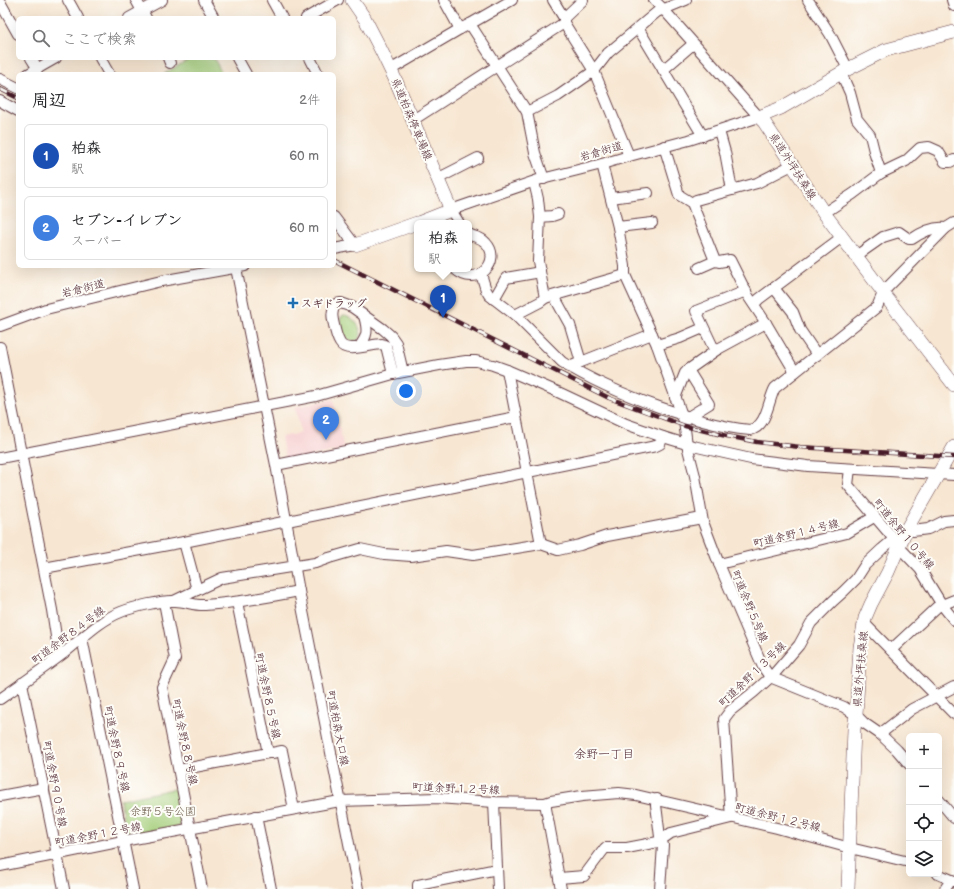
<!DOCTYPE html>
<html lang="ja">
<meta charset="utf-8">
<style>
:root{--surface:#fff;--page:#f2f2f2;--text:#202124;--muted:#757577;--line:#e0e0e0;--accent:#1f6fb2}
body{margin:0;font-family:"Balsamiq Sans","Klee One",sans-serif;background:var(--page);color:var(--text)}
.controls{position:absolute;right:12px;bottom:12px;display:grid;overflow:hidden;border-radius:6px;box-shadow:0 4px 16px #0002}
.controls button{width:36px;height:36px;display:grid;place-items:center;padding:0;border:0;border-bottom:1px solid var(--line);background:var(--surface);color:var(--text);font:20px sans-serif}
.you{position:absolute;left:406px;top:391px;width:14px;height:14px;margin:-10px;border:3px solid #fff;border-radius:50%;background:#1a73e8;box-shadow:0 0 0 6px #1a73e833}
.badge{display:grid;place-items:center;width:26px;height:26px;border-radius:50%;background:var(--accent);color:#fff;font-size:13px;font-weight:700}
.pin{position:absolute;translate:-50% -33px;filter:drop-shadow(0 1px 2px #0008)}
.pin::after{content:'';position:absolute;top:21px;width:14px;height:12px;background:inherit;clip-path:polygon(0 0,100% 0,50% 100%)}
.popup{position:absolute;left:414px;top:220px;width:58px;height:52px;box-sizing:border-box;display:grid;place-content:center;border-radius:6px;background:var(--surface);filter:drop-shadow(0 1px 3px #0005);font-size:13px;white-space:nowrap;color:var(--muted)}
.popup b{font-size:15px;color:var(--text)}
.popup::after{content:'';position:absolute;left:50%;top:100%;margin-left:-8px;border:8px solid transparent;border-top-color:var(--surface)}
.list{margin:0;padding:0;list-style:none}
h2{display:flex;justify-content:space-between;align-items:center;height:52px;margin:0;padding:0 16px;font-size:17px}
h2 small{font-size:13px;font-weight:400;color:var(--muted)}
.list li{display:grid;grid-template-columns:26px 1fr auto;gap:12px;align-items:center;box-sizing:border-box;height:64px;margin:0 8px 8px;padding:0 8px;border:1px solid var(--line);border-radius:6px}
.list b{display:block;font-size:15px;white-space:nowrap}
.list p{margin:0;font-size:13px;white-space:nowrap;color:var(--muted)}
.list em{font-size:13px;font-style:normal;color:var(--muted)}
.icon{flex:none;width:22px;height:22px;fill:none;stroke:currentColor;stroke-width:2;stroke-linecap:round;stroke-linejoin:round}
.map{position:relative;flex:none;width:954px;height:889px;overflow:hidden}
.search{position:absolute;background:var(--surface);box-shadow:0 4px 16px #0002;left:16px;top:16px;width:320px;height:44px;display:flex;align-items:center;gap:10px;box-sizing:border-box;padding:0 14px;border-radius:6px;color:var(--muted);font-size:15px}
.panel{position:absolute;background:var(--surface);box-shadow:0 4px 16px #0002;left:16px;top:72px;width:320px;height:196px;border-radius:6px}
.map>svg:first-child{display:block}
.built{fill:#f7cfd1}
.green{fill:#a4ce7a;stroke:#777652}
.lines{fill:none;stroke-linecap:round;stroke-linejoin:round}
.minor-casing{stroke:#643d44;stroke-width:12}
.major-casing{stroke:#643d44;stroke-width:14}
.minor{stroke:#fff;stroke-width:10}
.major{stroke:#fff;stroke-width:13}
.rail-casing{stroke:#4a1f2b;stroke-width:4.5}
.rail{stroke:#fdfcf7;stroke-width:3;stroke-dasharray:9;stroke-linecap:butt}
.poi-dot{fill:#1f6fb2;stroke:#fdfcf7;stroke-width:1.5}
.labels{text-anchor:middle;stroke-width:4;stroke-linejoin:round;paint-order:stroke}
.street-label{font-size:11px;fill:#4a1f2b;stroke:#fdfcf7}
.poi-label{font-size:11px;font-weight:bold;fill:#4a1f2b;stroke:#fdfcf7;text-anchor:start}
.park-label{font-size:11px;fill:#655443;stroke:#fdfcf7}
.neighbourhood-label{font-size:12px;fill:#4a1f2b;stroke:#fdfcf7}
</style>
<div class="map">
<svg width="954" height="889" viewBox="0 0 954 889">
<rect width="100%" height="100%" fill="#fdfcf7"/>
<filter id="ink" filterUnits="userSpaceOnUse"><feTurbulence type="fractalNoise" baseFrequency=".025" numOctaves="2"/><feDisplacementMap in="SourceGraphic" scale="8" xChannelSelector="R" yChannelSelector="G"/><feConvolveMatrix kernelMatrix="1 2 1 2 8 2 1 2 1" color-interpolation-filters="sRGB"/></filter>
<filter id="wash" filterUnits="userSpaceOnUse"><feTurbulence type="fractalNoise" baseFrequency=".012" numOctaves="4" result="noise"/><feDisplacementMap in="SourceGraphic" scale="16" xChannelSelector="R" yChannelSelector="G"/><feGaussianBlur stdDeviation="0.9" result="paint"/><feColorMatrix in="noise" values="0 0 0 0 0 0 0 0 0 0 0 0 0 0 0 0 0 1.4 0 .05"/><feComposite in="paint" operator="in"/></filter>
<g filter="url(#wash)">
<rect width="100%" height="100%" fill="#f7e6d1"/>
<polygon class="built" points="333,399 344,449 286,461 281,437 301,433 295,407"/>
<g class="green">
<polygon points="191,58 214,58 222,74 164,74"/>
<path d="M343,315C355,314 372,342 350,341L344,336L340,319Z"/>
<polygon points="178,788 185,822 181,826 130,836 126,833 120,800"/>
</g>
</g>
<g filter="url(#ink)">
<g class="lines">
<defs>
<g id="minor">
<polyline points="68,0 78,18"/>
<polyline points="136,0 146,18"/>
<polyline points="204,0 214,18"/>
<polyline points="272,0 282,18"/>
<polyline points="444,0 460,29"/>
<polyline points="553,0 564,18 564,23 594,71 629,156"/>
<polyline points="808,0 830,34 848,69"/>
<polyline points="952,0 954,6"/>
<polyline points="0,2 18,34"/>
<polyline points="129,18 162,0"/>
<polyline points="306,18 338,0"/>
<polyline points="564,18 583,0"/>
<polyline points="470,24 527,112 535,153 544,179"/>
<polyline points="638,28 703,136"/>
<polyline points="31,58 38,69"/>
<polyline points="100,58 109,74"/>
<polyline points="168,58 170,63"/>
<polyline points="237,58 246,74"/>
<polyline points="310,58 318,74"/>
<polyline points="390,70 460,29 470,24 512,0"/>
<polyline points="663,70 693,44"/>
<polyline points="28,74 56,58"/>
<polyline points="0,79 18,88"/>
<polyline points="0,101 18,111"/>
<polyline points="527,112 558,96 594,71 608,53 657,12 686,0"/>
<polyline points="413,120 564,23"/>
<polyline points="719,131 725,152 732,190"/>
<polyline points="664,146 679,195 692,203 715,261 719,262 730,260 748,296 766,323 795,372"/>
<polyline points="602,164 618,227 625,266 625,275 657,345 684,421 687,445 695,476 703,522 719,564 763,667 770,677 844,707 856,715 864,723 880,734 897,750 909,764"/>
<polyline points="881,173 906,161 920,148 929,147 938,151 945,162 950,162 954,160"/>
<polyline points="437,179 478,158"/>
<polyline points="534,182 538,199 540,217 538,261 545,298"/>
<polyline points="611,198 648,193"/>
<polyline points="692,203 696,200 757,183 792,165"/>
<polyline points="451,210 538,180 602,164 629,156 689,140 759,117 664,10 654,0"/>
<polyline points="451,210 459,223"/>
<polyline points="824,213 853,194 881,173 875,155 870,135 857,119 850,93 841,73"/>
<polyline points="334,217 355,245 334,249"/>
<polyline points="540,217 552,216 558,214"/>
<polyline points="618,227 652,223"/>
<path d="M856,256L883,237L899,232L909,239H912C922,232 933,226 946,228"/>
<polyline points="236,268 276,465 299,591 358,889"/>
<polyline points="699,268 715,261"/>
<path d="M455,269C477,289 503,261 486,243C480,236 475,238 469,234"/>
<path d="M481,274L486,290L489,295L515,315L562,362C592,381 625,395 659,407C688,417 718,427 750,430C767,427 768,400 775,388L877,307L883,293"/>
<polyline points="774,288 793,312 800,330 817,355"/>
<polyline points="883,292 946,228 954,223"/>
<polyline points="554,296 570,325 581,362 569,367"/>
<polyline points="494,299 506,278 535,273 540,270"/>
<polyline points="754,304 759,299 842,237"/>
<polyline points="515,315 540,302 545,298 625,275"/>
<polyline points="0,326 46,309 161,281 245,266"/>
<polyline points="657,345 680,338 703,328"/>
<polyline points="0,347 52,610 59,656"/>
<path d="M359,347C368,336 368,330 364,316"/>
<polyline points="718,349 713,347 696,311 746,291"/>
<polyline points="581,362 652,334"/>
<polyline points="507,370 541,544"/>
<polyline points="688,370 709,404 688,417"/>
<path d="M393,374L386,346L382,344C371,344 346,354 340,343C337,338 335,330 334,325C332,317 331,311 336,304L341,303L352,307L383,329L391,336L396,343L403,372"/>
<polyline points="675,398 685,373 688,370 718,349 766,323"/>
<polyline points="0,458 316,396 393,374 439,365 466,361 476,361 493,365 507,370 558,392 626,424 663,437 693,446 751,459 808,466 954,475"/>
<polyline points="276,465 516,417"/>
<polyline points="850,469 848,485 894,539 899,547 920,569 942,605 954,620"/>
<polyline points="906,530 913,531 928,529 944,521 954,520"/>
<polyline points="184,542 197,590"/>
<polyline points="719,564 847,533 874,517"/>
<polyline points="44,568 184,542 656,446 660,444 663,437"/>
<polyline points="174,601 222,578 315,563 329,558 360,549 384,554 411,556 446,551 473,555 541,544 558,550 580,545 607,536 702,518"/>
<polyline points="164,602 175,659 162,687 202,889"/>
<polyline points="864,623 954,714"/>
<polyline points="82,638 133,889"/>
<polyline points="891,650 937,607 954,600"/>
<polyline points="22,683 64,889"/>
<path d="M0,699C20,685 40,671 60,656C80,641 98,621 121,612C133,607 163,600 175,601C185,601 195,606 205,605C237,603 268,597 299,591"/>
<polyline points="880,734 912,709 954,687"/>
<polyline points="268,753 272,753 282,751 294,809"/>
<polyline points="179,770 268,753 237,602"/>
<polyline points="0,796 44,788"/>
<polyline points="657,799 656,805 660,837 663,845 660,889"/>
<polyline points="939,800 954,818"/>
<polyline points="494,802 498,889"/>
<polyline points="545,803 561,889"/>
<polyline points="256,816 271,889"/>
<polyline points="0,866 123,841 340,801 437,798 494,802 545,803 551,801 582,796 619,793 636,795 777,828 850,848 909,862"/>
<polyline points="938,874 954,881"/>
<polyline points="559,878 584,876 605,848 627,848 658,842 671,833 731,818 724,719 730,711 754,692 774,674 799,645 811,623 833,601 843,592 856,579 865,565 882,549 894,539"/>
<polyline points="418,889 418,885 497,869"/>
<polyline points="945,889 951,880"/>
</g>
<g id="major">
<polyline points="352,0 365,19 380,48 396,81 451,210 418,223"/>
<polyline points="954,32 886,50 848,69 781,108 759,117 764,122 824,213 883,292 883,293 954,385"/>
<polyline points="355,245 417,223"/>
<polyline points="848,889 854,729 856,715 860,647 865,618 871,604 888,572 906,530 954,447"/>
</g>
</defs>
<use href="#minor" class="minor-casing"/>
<use href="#major" class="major-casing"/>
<use href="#minor" class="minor"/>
<use href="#major" class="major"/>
<defs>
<g id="rail">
<polyline points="0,89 18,98"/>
<polyline points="334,260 609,398 685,426 722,435 757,442 800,447 954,457"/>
</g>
</defs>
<use href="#rail" class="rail-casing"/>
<use href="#rail" class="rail"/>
</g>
</g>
<path class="poi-dot" d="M291 297h4v4h4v4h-4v4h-4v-4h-4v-4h4z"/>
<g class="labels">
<g class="street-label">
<text transform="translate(412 119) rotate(67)" y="4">県道柏森停車場線</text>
<text transform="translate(601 151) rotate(-16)" y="4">岩倉街道</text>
<text transform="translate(793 166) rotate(57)" y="4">県道外坪扶桑線</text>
<text transform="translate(83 288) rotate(-14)" y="4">岩倉街道</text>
<text transform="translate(796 533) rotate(-14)" y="4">町道余野１４号線</text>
<text transform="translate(904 534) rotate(50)" y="4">町道余野１０号線</text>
<text transform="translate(750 606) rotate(67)" y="4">町道余野５号線</text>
<text transform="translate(68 635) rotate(-37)" y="4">町道余野８４号線</text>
<text transform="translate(860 669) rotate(-85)" y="4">県道外坪扶桑線</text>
<text transform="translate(752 674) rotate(-44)" y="4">町道余野１３号線</text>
<text transform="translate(268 696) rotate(78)" y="4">町道余野８５号線</text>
<text transform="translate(338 728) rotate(79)" y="4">町道柏森大口線</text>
<text transform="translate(185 742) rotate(78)" y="4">町道余野８８号線</text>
<text transform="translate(117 749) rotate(78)" y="4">町道余野８９号線</text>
<text transform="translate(55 784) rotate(79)" y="4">町道余野９０号線</text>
<text transform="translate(456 788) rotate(2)" y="4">町道余野１２号線</text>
<text transform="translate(778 817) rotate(14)" y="4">町道余野１２号線</text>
<text transform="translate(98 834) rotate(-11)" y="4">町道余野１２号線</text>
</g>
<g class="poi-label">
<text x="301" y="307">スギドラッグ</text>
</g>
<g class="park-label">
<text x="163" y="815">余野５号公園</text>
</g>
<g class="neighbourhood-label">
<text x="604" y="758">余野一丁目</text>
</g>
</g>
</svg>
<div class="controls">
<button>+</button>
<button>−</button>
<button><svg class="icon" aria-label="locate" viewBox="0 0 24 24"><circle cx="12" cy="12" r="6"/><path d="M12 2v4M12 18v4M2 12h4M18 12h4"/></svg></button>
<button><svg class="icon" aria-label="layers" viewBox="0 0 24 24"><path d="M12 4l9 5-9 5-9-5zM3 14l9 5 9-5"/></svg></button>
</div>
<div class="you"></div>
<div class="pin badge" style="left:443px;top:318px;background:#1a4fb4">1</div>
<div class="popup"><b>柏森</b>駅</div>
<div class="pin badge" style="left:326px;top:440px;background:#3f7fe0">2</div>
<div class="search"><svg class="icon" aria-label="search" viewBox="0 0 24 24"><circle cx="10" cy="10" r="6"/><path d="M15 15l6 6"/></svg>ここで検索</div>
<section class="panel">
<h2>周辺<small>2件</small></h2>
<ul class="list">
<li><span class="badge" style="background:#1a4fb4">1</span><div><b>柏森</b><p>駅</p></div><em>60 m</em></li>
<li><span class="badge" style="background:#3f7fe0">2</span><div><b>セブン-イレブン</b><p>スーパー</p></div><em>60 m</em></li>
</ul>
</section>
</div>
